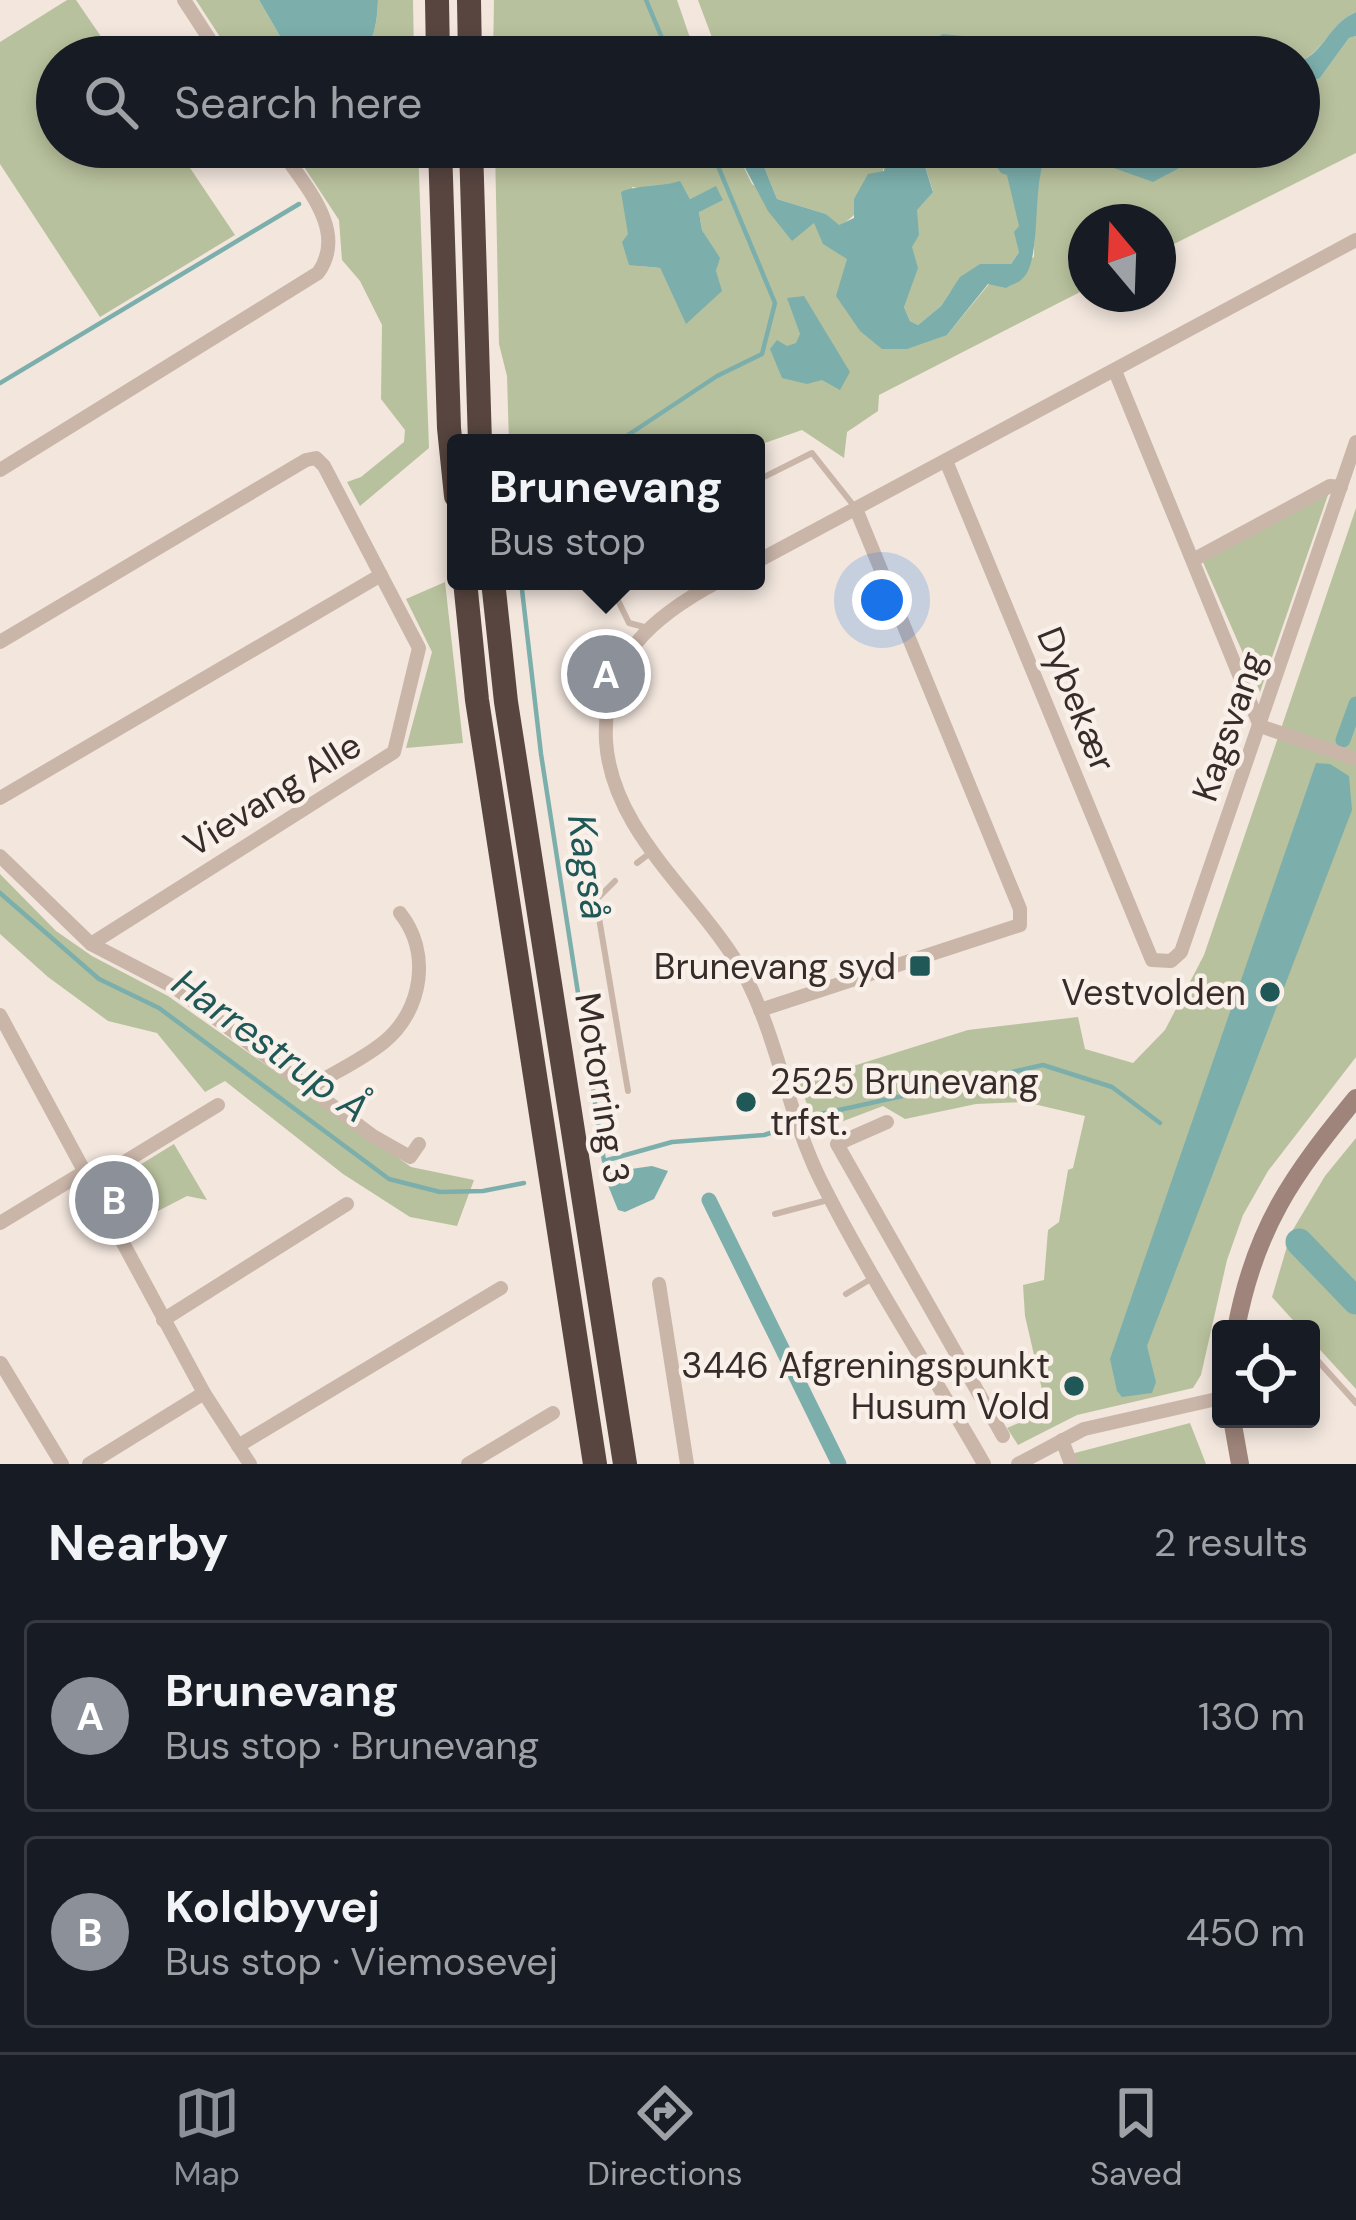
<!DOCTYPE html>
<meta charset="utf-8">
<style>
:root{--surface:#171b24;--page:#20242c;--text:#f1f3f6;--muted:#9ea1a6;--line:#363941;--accent:#8c9099}
body{margin:0;font-family:"DM Sans",sans-serif;background:var(--page);color:var(--text)}
.controls{position:absolute;right:36px;bottom:36px;display:grid;overflow:hidden;border-radius:12px;box-shadow:0 6px 18px #0003}
.controls button{width:108px;height:108px;display:grid;place-items:center;padding:0;border:0;border-bottom:3px solid var(--line);background:var(--surface);color:var(--text);font:60px sans-serif}
.compass{position:absolute;left:1068px;top:204px;width:108px;height:108px;border-radius:50%;background:var(--surface);box-shadow:0 6px 18px #0003;rotate:341deg}
.you{position:absolute;left:882px;top:600px;width:42px;height:42px;margin:-30px;border:9px solid #fff;border-radius:50%;background:#1a73e8;box-shadow:0 0 0 18px #1a73e833}
.badge{display:grid;place-items:center;width:78px;height:78px;border-radius:50%;background:var(--accent);color:#fff;font-size:39px;font-weight:700}
.pin{position:absolute;translate:-50% -50%;border:6px solid #fff;box-shadow:0 3px 12px #0006}
.popup{position:absolute;left:447px;top:434px;width:318px;height:156px;box-sizing:border-box;display:grid;place-content:center;border-radius:12px;background:var(--surface);filter:drop-shadow(0 3px 9px #0005);font-size:39px;white-space:nowrap;color:var(--muted)}
.popup b{font-size:45px;color:var(--text)}
.popup::after{content:'';position:absolute;left:50%;top:100%;margin-left:-24px;border:24px solid transparent;border-top-color:var(--surface)}
.list{margin:0;padding:0;list-style:none}
h2{display:flex;justify-content:space-between;align-items:center;height:156px;margin:0;padding:0 48px;font-size:51px}
h2 small{font-size:39px;font-weight:400;color:var(--muted)}
.list li{display:grid;grid-template-columns:78px 1fr auto;gap:36px;align-items:center;box-sizing:border-box;height:192px;margin:0 24px 24px;padding:0 24px;border:3px solid var(--line);border-radius:12px}
.list b{display:block;font-size:45px;white-space:nowrap}
.list p{margin:0;font-size:39px;white-space:nowrap;color:var(--muted)}
.list em{font-size:39px;font-style:normal;color:var(--muted)}
.icon{flex:none;width:66px;height:66px;fill:none;stroke:currentColor;stroke-width:2;stroke-linecap:round;stroke-linejoin:round}
.map{position:relative;flex:none;width:1356px;height:1464px;overflow:hidden}
.search{position:absolute;background:var(--surface);box-shadow:0 6px 18px #0003;left:36px;right:36px;top:36px;height:132px;display:flex;align-items:center;gap:30px;box-sizing:border-box;padding:0 42px;border-radius:66px;color:var(--muted);font-size:45px}
.sheet{height:588px;background:var(--surface)}
nav{display:flex;justify-content:space-around;align-items:center;box-sizing:border-box;height:168px;border-top:3px solid var(--line);background:var(--surface);font-size:33px;color:var(--muted)}
nav a{display:grid;justify-items:center;gap:6px}
nav .on{color:var(--accent)}
.map>svg:first-child{display:block}
.green{fill:#b8c19d;fill-rule:evenodd}
.water{fill:#7cafac}
.lines{fill:none;stroke-linecap:round;stroke-linejoin:round}
.stream{stroke:#7cafac;stroke-width:4.5}
.canal{stroke:#7cafac;stroke-width:15}
.river{stroke:#7cafac;stroke-width:27}
.lane{stroke:#cab5a9;stroke-width:6}
.street{stroke:#cab5a9;stroke-width:14}
.secondary{stroke:#9e847a;stroke-width:18}
.highway{stroke:#584540;stroke-width:24}
.poi-dot{fill:#1f5857;stroke:#f9f1e9;stroke-width:4.5}
.labels{text-anchor:middle;stroke-width:9;stroke-linejoin:round;paint-order:stroke}
.street-label{font-size:36px;fill:#372c29;stroke:#f9f1e9}
.poi-label{font-size:36px;fill:#372c29;stroke:#f9f1e9;text-anchor:end}
.water-label{font-size:39px;font-style:italic;fill:#1f5857;stroke:#f9f1e9}
</style>
<div class="map">
<svg width="1356" height="1464" viewBox="0 0 1356 1464">
<rect width="100%" height="100%" fill="#f2e6dd"/>
<g class="green">
<polygon points="67,0 76,0 115,57 57,57 57,147 176,147 235,235 100,317 0,164 0,42"/>
<polygon points="196,0 259,0 292,57 233,57"/>
<path d="M378,0H413L414,57H359C375,41 377,22 378,0Z"/>
<polygon points="494,0 677,0 689,35 705,48 703,57 493,57"/>
<path d="M698,0H1356V12C1330,23 1324,52 1299,62V57H724L714,43Z"/>
<path d="M1356,36V153L1158,252V222H1086V289L879,395L878,411L847,432L844,458L802,430L756,446L509,443L507,376L499,344L495,147H734L752,184L844,239L860,331L947,335L989,284L1034,257L1035,188L1043,164L1071,153L1161,166L1191,147H1299V79L1320,78L1349,38ZM680,182L690,199L716,187L699,212L702,230L719,258L716,271L686,323L660,268L640,266L632,187L653,189Z"/>
<polygon points="291,147 418,147 429,448 360,506 347,482 361,477 404,442 405,430 381,399 382,325 360,281 342,260 339,220"/>
<path d="M756,147H891C883,176 867,211 839,226L826,214L777,199Z"/>
<polygon points="919,147 993,147 989,156 1013,172 1020,202 1019,252 1011,264 950,292 941,306 918,325 910,321 904,307 916,198 933,191"/>
<polygon points="1329,492 1260,692 1202,560"/>
<polygon points="1356,508 1356,1057 1268,1171 1243,1215 1227,1260 1201,1375 1193,1388 1077,1415 1018,1445 1007,1428 1047,1411 1025,1316 1023,1285 1044,1280 1048,1230 1059,1222 1068,1170 1073,1168 1085,1116 1025,1102 976,1104 905,1119 883,1106 817,1131 799,1083 968,1030 1078,1017 1085,1049 1133,1063 1165,1030 1204,955"/>
<polygon points="445,582 463,743 406,748 432,652 406,599"/>
<polygon points="0,874 56,931 92,956 168,996 411,1167 474,1180 457,1226 410,1217 343,1174 225,1081 205,1092 157,1033 108,1021 48,977 0,934"/>
<polygon points="1356,1138 1356,1389 1311,1340 1311,1329 1301,1329 1272,1297 1291,1233 1325,1176"/>
<polygon points="174,1144 207,1200 187,1196 129,1226 107,1185"/>
<polygon points="1190,1423 1206,1464 1076,1464 1071,1454"/>
</g>
<g class="water">
<path d="M259,0H378C377,22 375,41 359,57H292Z"/>
<path d="M1356,12V36L1349,38L1320,78L1299,86V62C1325,52 1328,24 1356,12Z"/>
<polygon points="943,34 974,37 989,57 896,57 897,45 906,38 922,45"/>
<path d="M734,147H756L777,199L826,214L839,225L854,218V199L868,174L884,171L888,147H919L933,192L917,210L919,235L912,247L918,268L904,307L910,321L918,325L941,306L960,277L980,264H1011L1019,252L1014,232L1019,226L1007,175L1001,173L989,155L993,147H1111L1147,158L1171,147H1192L1183,166L1153,182L1072,153L1043,164C1033,193 1041,261 1023,278C1019,283 1012,284 1006,288L988,284L947,335L907,349H882L860,331L836,296L847,259L823,244L814,223L792,241L768,211Z"/>
<path d="M680,181L690,199L716,186L723,200L699,212L702,230L720,258L716,271L722,291L686,324L660,268L629,265L622,242L628,234L621,192C634,185 662,187 680,181Z"/>
<polygon points="804,296 850,372 840,390 822,380 807,384 782,378 770,349 777,340 787,346 796,343 800,334 787,298"/>
<polygon points="1316,763 1330,764 1349,776 1352,810 1147,1346 1156,1382 1152,1393 1122,1397 1117,1391 1110,1359"/>
<polygon points="652,1166 668,1171 654,1199 625,1212 618,1210 603,1173"/>
</g>
<g class="lines">
<g class="stream">
<polyline points="646,0 670,57"/>
<polyline points="0,383 299,204"/>
<polyline points="616,443 717,376 762,354 775,303 710,147"/>
<polyline points="521,581 541,754 604,1161 672,1142 764,1135 783,1129"/>
<polyline points="0,893 99,979 159,1008 389,1179 440,1192 483,1191 524,1183"/>
<polyline points="821,1114 1043,1065 1112,1087 1160,1123"/>
</g>
<g class="canal">
<polyline points="1343,740 1356,704"/>
<polyline points="709,1200 839,1464"/>
</g>
<polyline class="river" points="1299,1242 1356,1301"/>
<g class="lane">
<polyline points="756,481 812,453 854,506"/>
<polyline points="611,586 629,623 648,628"/>
<polyline points="637,863 650,853"/>
<polyline points="615,881 596,900 628,1091"/>
<polyline points="775,1214 828,1200"/>
<polyline points="846,1294 874,1277"/>
<polyline points="1311,1365 1318,1361 1356,1403"/>
</g>
<g class="street">
<polyline points="184,0 221,57"/>
<polyline points="1115,371 1260,726 1356,759"/>
<polyline points="946,461 1152,960 1171,961 1181,952 1356,442"/>
<path d="M0,470L318,273C349,230 303,184 279,147"/>
<polyline points="1193,560 1330,486 1341,487"/>
<polyline points="756,562 1356,240"/>
<path d="M719,581C653,616 602,658 606,741C612,837 707,901 748,982C779,1045 789,1116 820,1179C869,1277 930,1369 984,1464"/>
<polyline points="0,642 306,460 316,458 324,466 419,648 394,752 91,944"/>
<polyline points="0,798 381,575"/>
<polyline points="0,856 91,944 174,987 373,1136 410,1157 419,1144"/>
<polyline points="760,1010 1020,925 1020,909 856,509"/>
<polyline points="0,1015 204,1393 250,1464"/>
<path d="M309,1088C333,1073 362,1060 384,1042C423,1010 431,952 400,913"/>
<polyline points="887,1122 837,1144 1003,1436"/>
<polyline points="90,1183 218,1105"/>
<polyline points="0,1223 84,1172"/>
<polyline points="659,1284 687,1464"/>
<polyline points="163,1320 347,1204"/>
<polyline points="1,1363 62,1464"/>
<polyline points="1062,1440 1071,1464"/>
<polyline points="238,1446 501,1288"/>
<polyline points="89,1464 204,1393"/>
<polyline points="468,1464 553,1413"/>
<polyline points="1018,1464 1084,1429 1221,1398"/>
</g>
<g class="secondary">
<path d="M1236,1329C1255,1228 1292,1176 1356,1098"/>
<polyline points="1232,1419 1240,1464"/>
</g>
<g class="highway">
<polyline points="437,0 438,57"/>
<polyline points="469,0 470,57"/>
<polyline points="440,147 449,428 456,496"/>
<polyline points="471,147 480,443"/>
<polyline points="465,581 477,700 595,1464"/>
<polyline points="493,581 506,702 625,1464"/>
</g>
</g>
<g class="poi-dot">
<rect x="908" y="954" width="24" height="24" rx="6"/>
<circle cx="1270" cy="992" r="12"/>
<circle cx="746" cy="1102" r="12"/>
<circle cx="1074" cy="1386" r="12"/>
</g>
<g class="labels">
<g class="street-label">
<text transform="translate(1077 699) rotate(68)" y="13">Dybekær</text>
<text transform="translate(1228 726) rotate(-71)" y="13">Kagsvang</text>
<text transform="translate(272 794) rotate(-32)" y="13">Vievang Alle</text>
<text transform="translate(603 1088) rotate(81)" y="13">Motorring 3</text>
</g>
<g class="poi-label">
<text x="896" y="979">Brunevang syd</text>
<text x="1246" y="1005">Vestvolden</text>
<text x="770" y="1094" text-anchor="start">2525 Brunevang<tspan x="770" dy="41">trfst.</tspan></text>
<text x="1050" y="1378">3446 Afgreningspunkt<tspan x="1050" dy="41">Husum Vold</tspan></text>
</g>
<g class="water-label">
<text transform="translate(589 867) rotate(82)" y="14">Kagså</text>
<text transform="translate(271 1045) rotate(36)" y="14">Harrestrup Å</text>
</g>
</g>
</svg>
<div class="controls">
<button><svg class="icon" aria-label="locate" viewBox="0 0 24 24"><circle cx="12" cy="12" r="6"/><path d="M12 2v4M12 18v4M2 12h4M18 12h4"/></svg></button>
</div>
<svg class="compass" viewBox="-18 -18 36 36"><path d="M0-13l5 13h-10z" fill="#e53935"/><path d="M0 13l5-13h-10z" fill="#9ea1a6"/></svg>
<div class="you"></div>
<div class="pin badge" style="left:606px;top:674px">A</div>
<div class="popup"><b>Brunevang</b>Bus stop</div>
<div class="pin badge" style="left:114px;top:1200px">B</div>
<div class="search"><svg class="icon" aria-label="search" viewBox="0 0 24 24"><circle cx="10" cy="10" r="6"/><path d="M15 15l6 6"/></svg>Search here</div>
</div>
<section class="sheet">
<h2>Nearby<small>2 results</small></h2>
<ul class="list">
<li><span class="badge">A</span><div><b>Brunevang</b><p>Bus stop · Brunevang</p></div><em>130 m</em></li>
<li><span class="badge">B</span><div><b>Koldbyvej</b><p>Bus stop · Viemosevej</p></div><em>450 m</em></li>
</ul>
</section>
<nav>
<a class="on"><svg class="icon" aria-label="map" viewBox="0 0 24 24"><path d="M3 6l6-2 6 2 6-2v14l-6 2-6-2-6 2zM9 4v14M15 6v14"/></svg>Map</a>
<a><svg class="icon" aria-label="directions" viewBox="0 0 24 24"><path d="M12 3l9 9-9 9-9-9zM9 14v-3h6M13 9l2 2-2 2"/></svg>Directions</a>
<a><svg class="icon" aria-label="saved" viewBox="0 0 24 24"><path d="M7 4h10v16l-5-4-5 4z"/></svg>Saved</a>
</nav>
